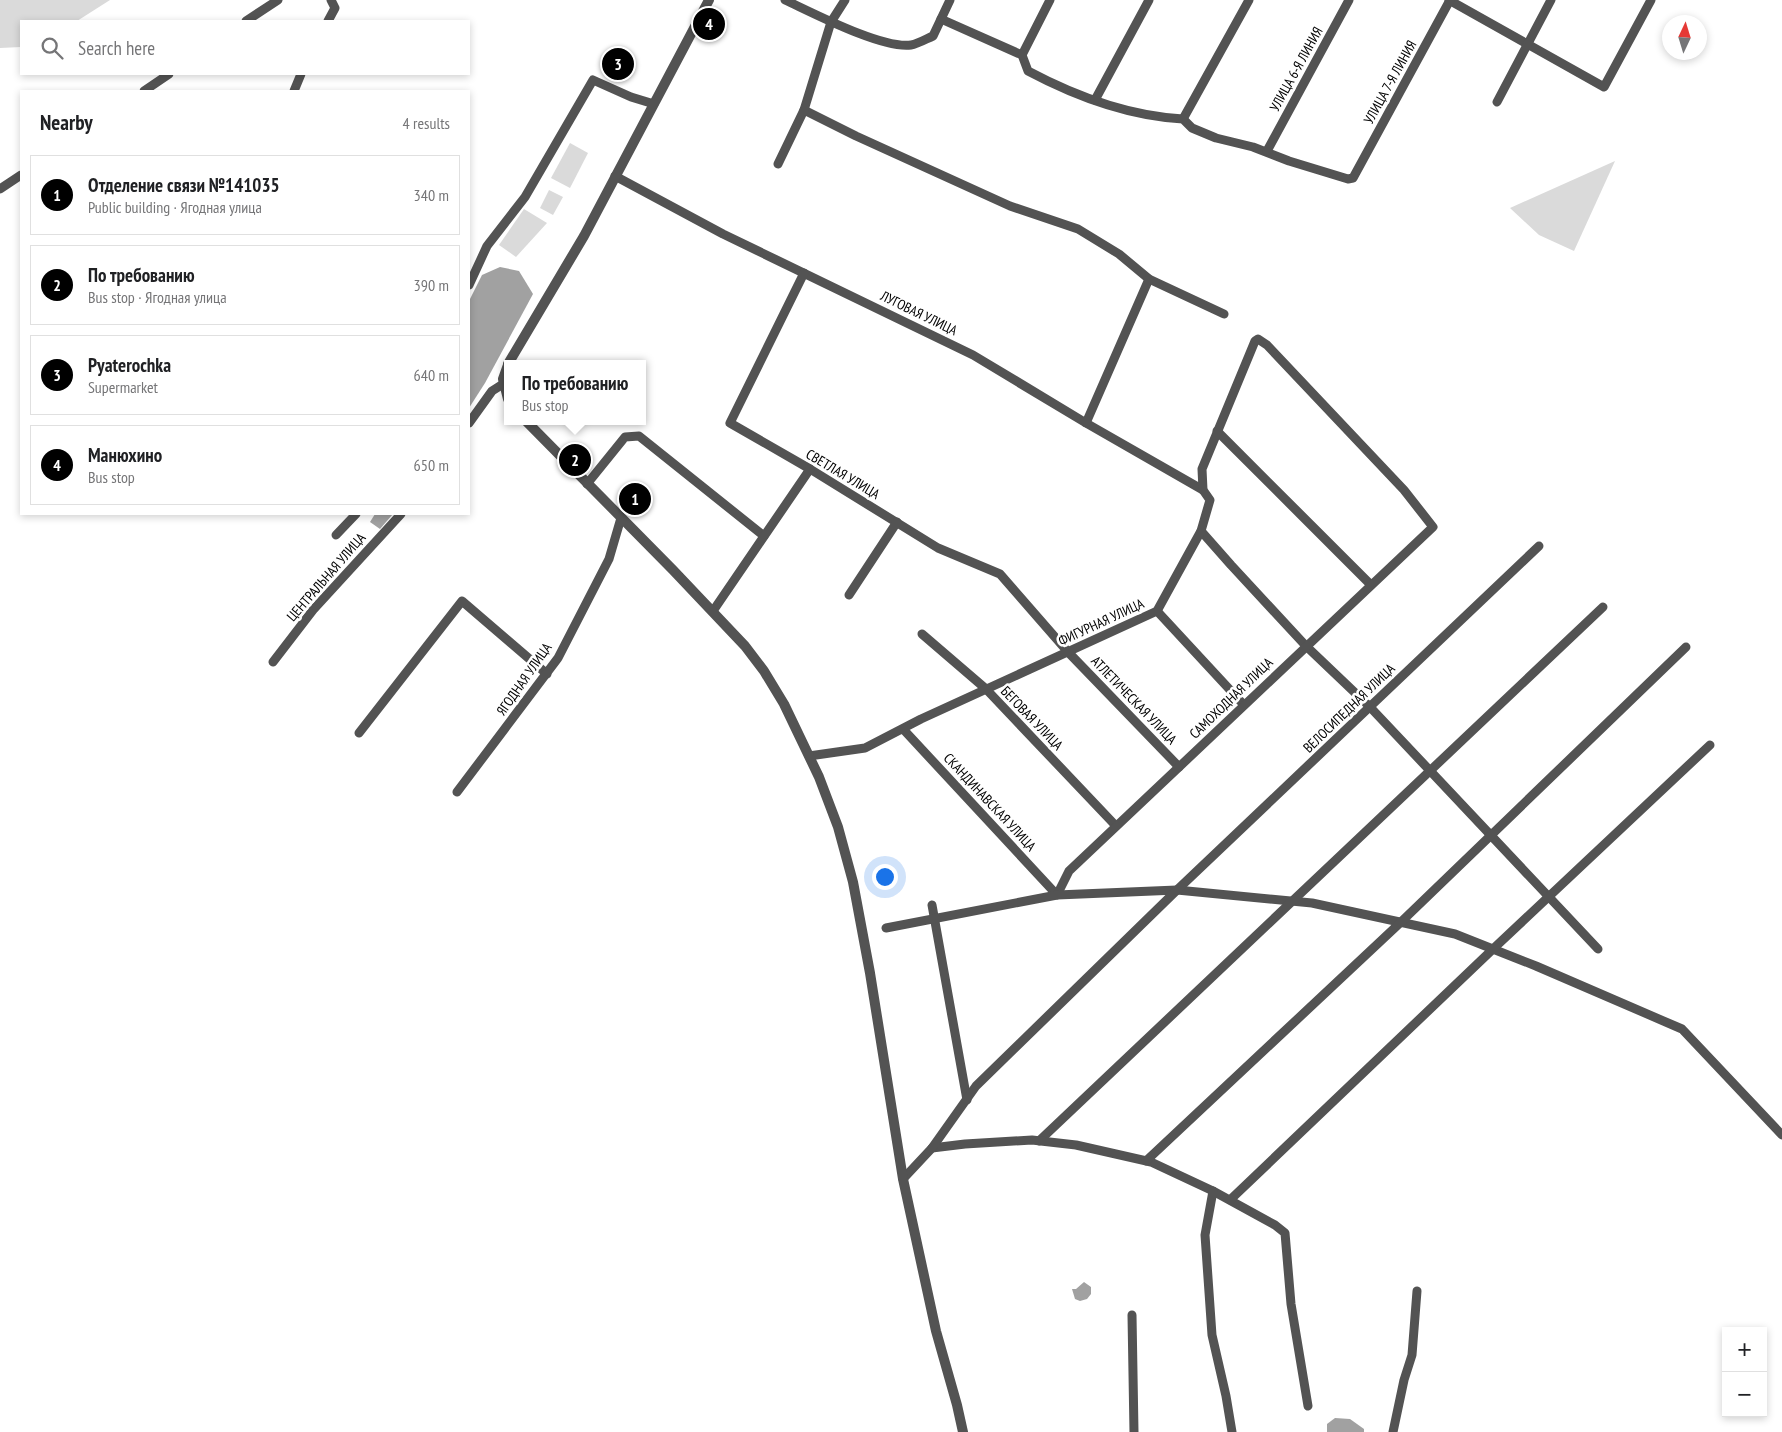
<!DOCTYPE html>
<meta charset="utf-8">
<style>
:root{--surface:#fff;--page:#f6f6f6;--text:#202124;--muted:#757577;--line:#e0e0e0;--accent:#000}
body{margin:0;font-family:"PT Sans Narrow",sans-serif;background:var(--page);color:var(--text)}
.controls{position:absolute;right:15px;bottom:15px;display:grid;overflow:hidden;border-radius:0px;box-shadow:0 2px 8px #0003}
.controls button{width:45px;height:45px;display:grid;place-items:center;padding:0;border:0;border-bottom:1px solid var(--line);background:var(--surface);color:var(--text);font:25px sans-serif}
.compass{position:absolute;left:1662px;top:15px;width:45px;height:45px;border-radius:50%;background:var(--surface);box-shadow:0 2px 8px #0003;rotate:4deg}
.you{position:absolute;left:884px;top:876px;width:18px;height:18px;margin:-12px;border:4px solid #fff;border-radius:50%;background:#1a73e8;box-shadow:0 0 0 8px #1a73e833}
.badge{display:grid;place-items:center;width:32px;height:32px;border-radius:50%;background:var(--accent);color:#fff;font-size:16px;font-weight:700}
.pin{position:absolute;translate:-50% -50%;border:2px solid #fff;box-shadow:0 1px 5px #0006}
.popup{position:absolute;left:504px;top:360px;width:142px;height:65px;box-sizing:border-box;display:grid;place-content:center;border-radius:0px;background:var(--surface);filter:drop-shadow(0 1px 4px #0005);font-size:16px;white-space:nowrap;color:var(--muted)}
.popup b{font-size:19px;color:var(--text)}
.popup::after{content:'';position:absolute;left:50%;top:100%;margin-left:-10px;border:10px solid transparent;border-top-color:var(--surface)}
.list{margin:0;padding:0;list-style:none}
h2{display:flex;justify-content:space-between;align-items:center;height:65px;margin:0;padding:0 20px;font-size:21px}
h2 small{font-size:16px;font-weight:400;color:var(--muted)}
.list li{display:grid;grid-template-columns:32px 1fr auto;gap:15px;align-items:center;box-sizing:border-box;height:80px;margin:0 10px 10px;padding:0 10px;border:1px solid var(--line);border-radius:0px}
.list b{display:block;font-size:19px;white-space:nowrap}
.list p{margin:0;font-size:16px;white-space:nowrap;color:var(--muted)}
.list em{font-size:16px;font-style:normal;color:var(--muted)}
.icon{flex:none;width:28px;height:28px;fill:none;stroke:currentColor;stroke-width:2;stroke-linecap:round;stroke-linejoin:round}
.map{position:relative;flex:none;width:1782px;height:1432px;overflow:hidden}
.search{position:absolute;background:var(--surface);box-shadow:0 2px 8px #0003;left:20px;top:20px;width:450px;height:55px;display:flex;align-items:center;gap:12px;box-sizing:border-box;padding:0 18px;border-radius:0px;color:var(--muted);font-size:19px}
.panel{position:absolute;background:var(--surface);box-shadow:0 2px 8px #0003;left:20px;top:90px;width:450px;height:425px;border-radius:0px}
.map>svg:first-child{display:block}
.green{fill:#dadada}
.water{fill:#a1a1a1}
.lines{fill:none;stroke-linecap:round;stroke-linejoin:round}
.minor{stroke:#535353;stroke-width:9}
.tertiary{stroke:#535353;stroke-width:10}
.labels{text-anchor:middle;stroke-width:5;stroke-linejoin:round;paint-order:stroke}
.street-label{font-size:14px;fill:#000;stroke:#fff}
</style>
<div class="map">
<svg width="1782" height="1432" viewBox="0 0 1782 1432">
<rect width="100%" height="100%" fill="#fff"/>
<g class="green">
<polygon points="0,0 110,0 77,21 21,21 21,47 0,48"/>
<polygon points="570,143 588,153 570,188 551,178"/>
<polygon points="1615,161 1574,251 1539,235 1510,208"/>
<polygon points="549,190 563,197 553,215 540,208"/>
<polygon points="524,209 547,223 516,257 499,245"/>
</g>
<g class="water">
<polygon points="500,267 519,271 533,294 485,383 469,408 469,301 482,275"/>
<polygon points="375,514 393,514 380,529 370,522"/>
<polygon points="1084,1282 1091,1287 1091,1294 1087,1299 1080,1301 1075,1299 1072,1289 1076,1289"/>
<polygon points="1335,1418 1350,1419 1364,1429 1364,1432 1327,1432 1327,1424"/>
</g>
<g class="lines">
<g class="minor">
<path d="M785,0C813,13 882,49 911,45C918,44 926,39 933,36L950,0"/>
<polyline points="1449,0 1604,87 1651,0"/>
<path d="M941,19L1022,55L1028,71C1075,96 1129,116 1183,119L1192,128L1216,138L1253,147L1289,161L1348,179L1353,178L1450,0"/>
<polyline points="246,21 278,0"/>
<polyline points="328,21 335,8 331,0"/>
<polyline points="1022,55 1050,0"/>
<polyline points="144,91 169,74"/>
<polyline points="294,91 301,74"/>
<polyline points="1095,100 1149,0"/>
<polyline points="1497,102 1551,0"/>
<polyline points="804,110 856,136 1010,206 1078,229 1119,254 1149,279 1224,314"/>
<polyline points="1183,119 1249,0"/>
<polyline points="1267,151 1349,0"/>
<polyline points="778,164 804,110 831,22 845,0"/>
<polyline points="615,176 723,234 973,355 1086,423 1203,490"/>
<polyline points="0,189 21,175"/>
<polyline points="804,273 730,423 810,469 938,548 1000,574 1068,652 1179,767"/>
<polyline points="469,285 487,246 525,197 593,80 631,97 654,104"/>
<polyline points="469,423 492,391 503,384"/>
<polyline points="1086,423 1149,279"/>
<polyline points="1217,431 1371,585"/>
<polyline points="587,484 625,437 639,436 764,536"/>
<polyline points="1201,531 1231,565 1306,646 1370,707 1598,949"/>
<polyline points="336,535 356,514"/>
<polyline points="849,595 897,522"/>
<polyline points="713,611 810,469"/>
<polyline points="1157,611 1244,705"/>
<polyline points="922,634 986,689 1116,826"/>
<polyline points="273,662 313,610 401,514"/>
<polyline points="359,733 462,601 547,674"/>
<polyline points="809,756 865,748 921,719 1157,611 1201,531 1210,500 1203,490 1202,469 1255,341 1258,339 1267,345 1404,490 1433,527 1069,871 1057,895 903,729"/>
<polyline points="457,792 558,658 609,559 621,518"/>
<polyline points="932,905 967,1100"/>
<polyline points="886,928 1057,895 1177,890 1312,903 1455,934 1536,966 1682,1029 1782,1135"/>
<polyline points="1039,1141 1603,607"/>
<polyline points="932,1148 965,1144 1032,1140 1076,1145 1151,1162 1213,1191 1275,1225 1285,1233 1291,1304 1308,1406"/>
<polyline points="1146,1161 1401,922 1686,647"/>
<polyline points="903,1179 932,1148 976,1086 1177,890 1539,546"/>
<polyline points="1213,1191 1205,1235 1212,1335 1226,1396 1232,1432"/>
<polyline points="1230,1200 1493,949 1710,745"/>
<polyline points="1132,1315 1134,1432"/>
<polyline points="1393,1432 1404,1380 1412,1355 1417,1291"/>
</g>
<g class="tertiary">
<polyline points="508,364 584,236 709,0"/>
<polyline points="508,365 503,379 508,399"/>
<polyline points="526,421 673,570 745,646 764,671 784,704 819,777 838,827 853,882 870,973 903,1179 936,1331 957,1405 963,1432"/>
</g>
</g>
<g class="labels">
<g class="street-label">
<text transform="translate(1296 69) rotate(-61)" y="5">УЛИЦА 6-Я ЛИНИЯ</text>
<text transform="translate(1390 82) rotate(-61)" y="5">УЛИЦА 7-Я ЛИНИЯ</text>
<text transform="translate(919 313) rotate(26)" y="5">ЛУГОВАЯ УЛИЦА</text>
<text transform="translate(843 474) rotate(31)" y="5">СВЕТЛАЯ УЛИЦА</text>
<text transform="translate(326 577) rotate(-49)" y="5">ЦЕНТРАЛЬНАЯ УЛИЦА</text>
<text transform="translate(1101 622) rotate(-25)" y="5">ФИГУРНАЯ УЛИЦА</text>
<text transform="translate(524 679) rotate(-55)" y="5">ЯГОДНАЯ УЛИЦА</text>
<text transform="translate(1231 698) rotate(-44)" y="5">САМОХОДНАЯ УЛИЦА</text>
<text transform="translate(1134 700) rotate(46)" y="5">АТЛЕТИЧЕСКАЯ УЛИЦА</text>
<text transform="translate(1349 708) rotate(-44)" y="5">ВЕЛОСИПЕДНАЯ УЛИЦА</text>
<text transform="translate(1032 718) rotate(46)" y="5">БЕГОВАЯ УЛИЦА</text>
<text transform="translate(990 802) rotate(47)" y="5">СКАНДИНАВСКАЯ УЛИЦА</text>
</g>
</g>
</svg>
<div class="controls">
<button>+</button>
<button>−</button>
</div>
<svg class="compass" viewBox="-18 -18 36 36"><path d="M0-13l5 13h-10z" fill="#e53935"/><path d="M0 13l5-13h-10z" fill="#757577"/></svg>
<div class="you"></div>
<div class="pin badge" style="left:635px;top:499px">1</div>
<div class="pin badge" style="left:575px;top:460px">2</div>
<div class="popup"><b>По требованию</b>Bus stop</div>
<div class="pin badge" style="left:618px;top:64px">3</div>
<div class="pin badge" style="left:709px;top:24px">4</div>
<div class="search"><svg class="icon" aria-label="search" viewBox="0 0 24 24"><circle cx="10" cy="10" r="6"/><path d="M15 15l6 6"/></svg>Search here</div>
<section class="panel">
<h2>Nearby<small>4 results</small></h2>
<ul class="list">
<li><span class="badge">1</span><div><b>Отделение связи №141035</b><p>Public building · Ягодная улица</p></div><em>340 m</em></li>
<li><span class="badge">2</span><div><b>По требованию</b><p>Bus stop · Ягодная улица</p></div><em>390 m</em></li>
<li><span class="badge">3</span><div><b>Pyaterochka</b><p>Supermarket</p></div><em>640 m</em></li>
<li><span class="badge">4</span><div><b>Манюхино</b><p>Bus stop</p></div><em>650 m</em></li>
</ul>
</section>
</div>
